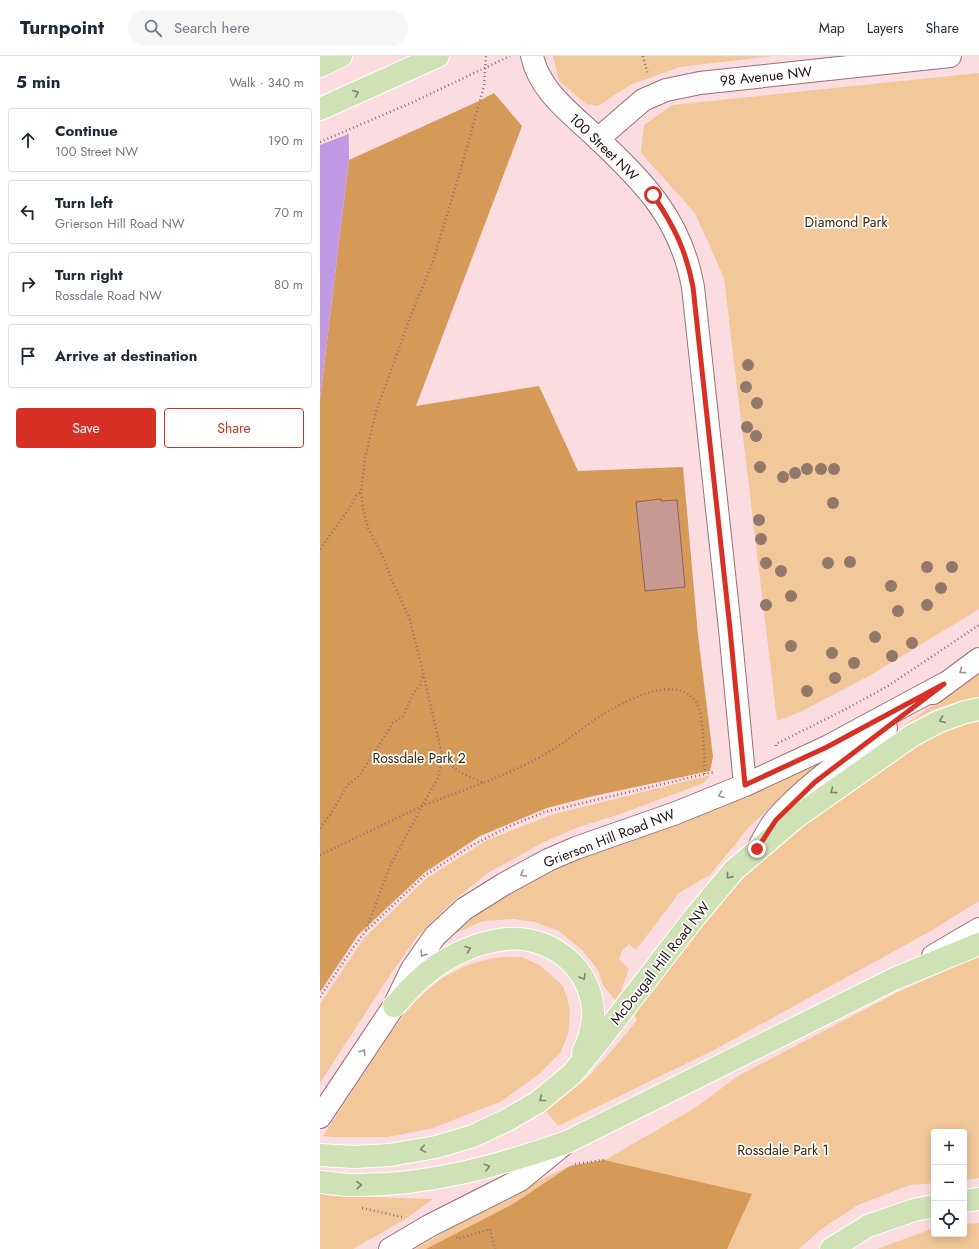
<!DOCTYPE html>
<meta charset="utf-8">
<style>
:root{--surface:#fff;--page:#f6f6f7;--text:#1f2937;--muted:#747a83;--line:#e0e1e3;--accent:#d93025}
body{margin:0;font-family:Jost,sans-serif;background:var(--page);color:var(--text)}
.controls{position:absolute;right:12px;bottom:12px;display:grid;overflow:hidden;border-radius:4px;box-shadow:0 2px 10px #0003}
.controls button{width:36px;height:36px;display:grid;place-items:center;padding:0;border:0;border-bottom:1px solid var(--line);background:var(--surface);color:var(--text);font:20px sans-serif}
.stop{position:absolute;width:12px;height:12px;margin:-9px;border:3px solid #d93025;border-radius:50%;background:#fff}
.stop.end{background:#d93025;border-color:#fff;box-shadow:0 1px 4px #0008}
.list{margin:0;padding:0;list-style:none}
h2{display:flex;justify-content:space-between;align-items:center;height:52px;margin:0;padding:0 16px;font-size:17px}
h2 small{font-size:13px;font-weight:400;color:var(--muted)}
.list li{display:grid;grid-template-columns:26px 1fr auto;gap:12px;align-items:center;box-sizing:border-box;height:64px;margin:0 8px 8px;padding:0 8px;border:1px solid var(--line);border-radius:4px}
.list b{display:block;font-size:15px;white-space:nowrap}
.list p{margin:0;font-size:13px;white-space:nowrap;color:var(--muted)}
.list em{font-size:13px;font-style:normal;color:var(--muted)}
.actions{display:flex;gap:8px;padding:12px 16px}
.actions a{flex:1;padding:9px 0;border:1px solid var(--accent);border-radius:4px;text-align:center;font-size:14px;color:var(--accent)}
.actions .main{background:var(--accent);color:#fff}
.icon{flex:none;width:22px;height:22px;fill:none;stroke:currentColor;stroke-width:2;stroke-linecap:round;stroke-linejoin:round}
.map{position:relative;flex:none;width:659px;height:1193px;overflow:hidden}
header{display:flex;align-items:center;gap:24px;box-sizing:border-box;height:56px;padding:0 20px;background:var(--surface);border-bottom:1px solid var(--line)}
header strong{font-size:19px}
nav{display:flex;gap:22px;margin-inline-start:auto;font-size:14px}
.search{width:280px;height:36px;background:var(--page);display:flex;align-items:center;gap:10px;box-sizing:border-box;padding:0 14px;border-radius:22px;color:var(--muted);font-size:15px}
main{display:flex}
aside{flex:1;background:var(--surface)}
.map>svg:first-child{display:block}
.green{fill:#f2c89a}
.forest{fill:#d59a57}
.water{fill:#c099e2}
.pier{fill:#fbdce0}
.building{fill:#c89992;stroke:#8c615a}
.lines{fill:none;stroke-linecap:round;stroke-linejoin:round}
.minor-casing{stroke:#9b6e75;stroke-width:24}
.major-casing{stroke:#fff;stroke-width:24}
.path{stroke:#8a7276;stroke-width:2.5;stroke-dasharray:1 3;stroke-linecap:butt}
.minor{stroke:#fff;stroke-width:22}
.major{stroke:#cee2b5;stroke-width:22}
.path-bridge{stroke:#8a7276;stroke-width:2.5;stroke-dasharray:1 3;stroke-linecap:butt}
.tree{fill:#927869}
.oneway{stroke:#81846d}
.oneway2{stroke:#9c9495}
.route{stroke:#d93025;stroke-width:5}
.labels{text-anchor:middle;stroke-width:3.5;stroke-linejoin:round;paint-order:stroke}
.street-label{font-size:14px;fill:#221114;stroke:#fff}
.park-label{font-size:14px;fill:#3d2607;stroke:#fff}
</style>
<header>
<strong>Turnpoint</strong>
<div class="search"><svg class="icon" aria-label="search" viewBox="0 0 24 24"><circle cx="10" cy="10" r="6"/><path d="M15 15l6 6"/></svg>Search here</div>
<nav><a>Map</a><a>Layers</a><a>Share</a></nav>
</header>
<main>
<aside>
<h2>5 min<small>Walk · 340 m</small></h2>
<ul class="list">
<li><svg class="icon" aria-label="ahead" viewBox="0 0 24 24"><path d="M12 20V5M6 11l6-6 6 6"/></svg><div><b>Continue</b><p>100 Street NW</p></div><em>190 m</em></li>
<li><svg class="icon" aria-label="left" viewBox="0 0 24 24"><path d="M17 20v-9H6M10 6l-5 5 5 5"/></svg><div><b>Turn left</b><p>Grierson Hill Road NW</p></div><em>70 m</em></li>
<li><svg class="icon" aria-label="right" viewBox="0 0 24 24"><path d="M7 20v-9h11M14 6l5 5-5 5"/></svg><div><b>Turn right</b><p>Rossdale Road NW</p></div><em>80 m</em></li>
<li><svg class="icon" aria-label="arrive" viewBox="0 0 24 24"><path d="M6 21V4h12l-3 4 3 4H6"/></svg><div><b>Arrive at destination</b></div></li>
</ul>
<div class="actions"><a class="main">Save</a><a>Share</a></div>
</aside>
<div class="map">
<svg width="659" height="1193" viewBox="0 0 659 1193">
<rect width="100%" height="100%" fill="#fbdce0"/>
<g class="green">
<polygon points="233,0 453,0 360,11 310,29 278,50 266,48 239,25"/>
<polygon points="659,17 659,553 551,619 480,656 457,665 404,222 375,157 321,97 324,69 352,49"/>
<polygon points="659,616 659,641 633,647 613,654 583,670"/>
<polygon points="659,666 659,845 609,876 394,994 238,1070 226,1055 266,1023 290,997 317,964 314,958 390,859 427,818 477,775 603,685 640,669"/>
<polygon points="507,702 479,724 429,771 390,819 360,836 316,894 309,888 303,893 299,903 309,913 301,935 295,944 283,929 278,914 263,895 239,875 215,866 193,863 163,865 123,883 175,840 216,816"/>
<polygon points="391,719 384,727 300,758 256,772 222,787 168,817 132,846 96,882 70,919 0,1027 0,948 44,882 107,822 167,784 231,759"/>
<polygon points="659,900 659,1122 644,1124 644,1076 614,1076 614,1127 590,1129 538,1149 500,1174 479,1193 95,1193 196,1135 250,1110 285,1104 375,1052 418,1020 578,936"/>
<path d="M183,901H202L221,910L243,930L247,942L250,956L248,979L240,997L219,1018L182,1045L113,1072L68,1081H12L3,1080C18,1057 33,1034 48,1011C82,957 115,908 183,901Z"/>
<polygon points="0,1138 19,1140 113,1143 84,1164 33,1193 0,1193"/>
<polygon points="659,1167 659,1193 557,1193 614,1172 614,1178 644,1178 644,1168"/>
</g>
<g class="forest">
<polygon points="174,37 202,70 96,350 219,330 258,415 363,411 378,579 393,701 390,715 269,741 227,752 160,780 104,817 38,879 0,936 0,343 29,104 159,45"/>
<polygon points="284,1104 432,1138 407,1193 106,1193 193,1148 250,1110"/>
</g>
<polygon class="water" points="0,0 28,0 29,104 0,343"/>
<polygon class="pier" points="0,0 30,0 31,77 0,89"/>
<polygon class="building" points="341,443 341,445 357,444 365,531 325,535 316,446"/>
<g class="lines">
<defs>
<g id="minor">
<path d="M212,0C220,36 252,58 277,82C325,127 361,164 373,231L410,573L425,729"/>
<polyline points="278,83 323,44 346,34 380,27 630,0"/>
<polyline points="613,637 659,603"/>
<path d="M440,789C445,780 450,770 456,763C488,727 529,700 566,672"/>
<polyline points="613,900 659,873"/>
<polyline points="0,1061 74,950 92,913 115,880 144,853 184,828 228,804 256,792 356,757 425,729 507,691 624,628"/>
<polyline points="70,1193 109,1170 200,1124 244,1088"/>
</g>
<g id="major">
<polyline points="0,10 21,0"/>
<polyline points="0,53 118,0"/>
<path d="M74,950C82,942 90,932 99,924C119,905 147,890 174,885C216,875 260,899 271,941C272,948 274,956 273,962C272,975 268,986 263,997"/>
<polyline points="0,1099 34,1101 70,1099 116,1091 153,1080 187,1064 218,1046 252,1018 283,980 374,862 414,814 475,762 593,679 618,666 645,656 659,653"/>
<path d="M0,1126C11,1127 22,1129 33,1129C107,1130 178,1110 247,1086L574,923L659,888"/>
<polyline points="644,1145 659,1143"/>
<polyline points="511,1193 548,1170 594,1154 614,1150"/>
</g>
</defs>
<use href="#minor" class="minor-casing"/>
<use href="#major" class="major-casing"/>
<g class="path">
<polyline points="323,0 328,19"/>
<polyline points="0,493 29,453 36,440 41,435"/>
<polyline points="456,690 456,688 524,654 568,630 659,569"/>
<path d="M123,703L140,716L163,727C185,718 207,709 227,697C246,686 263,671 282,659C304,645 357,617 376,646C384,657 384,703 385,718L394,716"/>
<polyline points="0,772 10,759 27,730 40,719 73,667 83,660 93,638 100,629 103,618"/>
<polyline points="0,799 102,750 117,724 123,703 101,608 90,564 71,522 65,505 48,472 43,453 41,435 45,402 56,356 91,259 112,208 140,116 164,30 166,0"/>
<polyline points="46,874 70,810 102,750 163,727"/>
<polyline points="0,941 32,893 45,876 104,820 149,791 190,770 225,756 385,718"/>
<polyline points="255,1108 284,1104"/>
<polyline points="42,1152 82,1161"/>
<polyline points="137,1181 138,1183 170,1173 175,1193"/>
</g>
<use href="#minor" class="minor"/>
<use href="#major" class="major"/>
<polyline class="path-bridge" points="0,86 91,47 190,0"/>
</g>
<g class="tree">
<circle cx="428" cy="309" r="6"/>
<circle cx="426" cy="331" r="6"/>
<circle cx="437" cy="347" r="6"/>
<circle cx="427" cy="371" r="6"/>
<circle cx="436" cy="380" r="6"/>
<circle cx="440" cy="411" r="6"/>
<circle cx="487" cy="413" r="6"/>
<circle cx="501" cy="413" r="6"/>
<circle cx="514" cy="413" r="6"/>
<circle cx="475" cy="417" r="6"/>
<circle cx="463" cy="421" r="6"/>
<circle cx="513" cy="447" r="6"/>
<circle cx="439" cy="464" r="6"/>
<circle cx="441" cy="483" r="6"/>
<circle cx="530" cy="506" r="6"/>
<circle cx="446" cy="507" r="6"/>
<circle cx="508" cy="507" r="6"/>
<circle cx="607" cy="511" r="6"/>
<circle cx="632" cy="511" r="6"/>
<circle cx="461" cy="515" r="6"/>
<circle cx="571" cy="530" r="6"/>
<circle cx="621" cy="532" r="6"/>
<circle cx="471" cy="540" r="6"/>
<circle cx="446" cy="549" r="6"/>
<circle cx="607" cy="549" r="6"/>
<circle cx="578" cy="555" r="6"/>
<circle cx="555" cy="581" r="6"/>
<circle cx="592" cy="587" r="6"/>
<circle cx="471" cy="590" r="6"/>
<circle cx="512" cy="597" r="6"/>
<circle cx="572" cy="600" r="6"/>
<circle cx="534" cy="607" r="6"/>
<circle cx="515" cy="622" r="6"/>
<circle cx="487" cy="635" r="6"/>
</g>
<defs><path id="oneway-chevron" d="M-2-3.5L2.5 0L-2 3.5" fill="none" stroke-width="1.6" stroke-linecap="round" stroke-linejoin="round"/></defs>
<g class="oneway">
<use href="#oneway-chevron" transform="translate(36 37) rotate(-24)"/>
<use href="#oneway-chevron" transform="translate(622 664) rotate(158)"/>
<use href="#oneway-chevron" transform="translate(513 735) rotate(144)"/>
<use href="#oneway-chevron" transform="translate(409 820) rotate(129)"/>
<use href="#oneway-chevron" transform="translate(148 893) rotate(-22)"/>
<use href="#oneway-chevron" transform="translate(263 921) rotate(60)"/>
<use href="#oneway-chevron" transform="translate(222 1043) rotate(142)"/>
<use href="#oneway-chevron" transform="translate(103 1093) rotate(170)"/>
<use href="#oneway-chevron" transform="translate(167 1111) rotate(-15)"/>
<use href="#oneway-chevron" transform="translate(39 1129) rotate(-3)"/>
</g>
<g class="oneway2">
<use href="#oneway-chevron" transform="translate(642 615) rotate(144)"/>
<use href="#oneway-chevron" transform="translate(401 739) rotate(158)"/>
<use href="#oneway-chevron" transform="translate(203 818) rotate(151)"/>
<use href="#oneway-chevron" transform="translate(103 898) rotate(124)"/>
<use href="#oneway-chevron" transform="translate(43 996) rotate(-56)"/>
</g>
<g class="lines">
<path class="route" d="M333,139C354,170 366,194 373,231L410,573L425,729L507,691L624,628L495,726L456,764L437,793"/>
</g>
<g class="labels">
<g class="street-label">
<text transform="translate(446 20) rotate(-6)" y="5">98 Avenue NW</text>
<text transform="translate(284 91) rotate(44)" y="5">100 Street NW</text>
<text transform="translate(289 782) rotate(-21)" y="5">Grierson Hill Road NW</text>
<text transform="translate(340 907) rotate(-52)" y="5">McDougall Hill Road NW</text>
</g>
<g class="park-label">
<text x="526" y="171">Diamond Park</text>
<text x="99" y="707">Rossdale Park 2</text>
<text x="463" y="1099">Rossdale Park 1</text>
</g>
</g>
</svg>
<div class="controls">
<button>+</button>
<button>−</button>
<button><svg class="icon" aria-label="locate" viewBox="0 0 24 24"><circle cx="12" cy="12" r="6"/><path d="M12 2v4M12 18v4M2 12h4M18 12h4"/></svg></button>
</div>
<div class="stop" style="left:333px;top:139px"></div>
<div class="stop end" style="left:437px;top:793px"></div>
</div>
</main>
